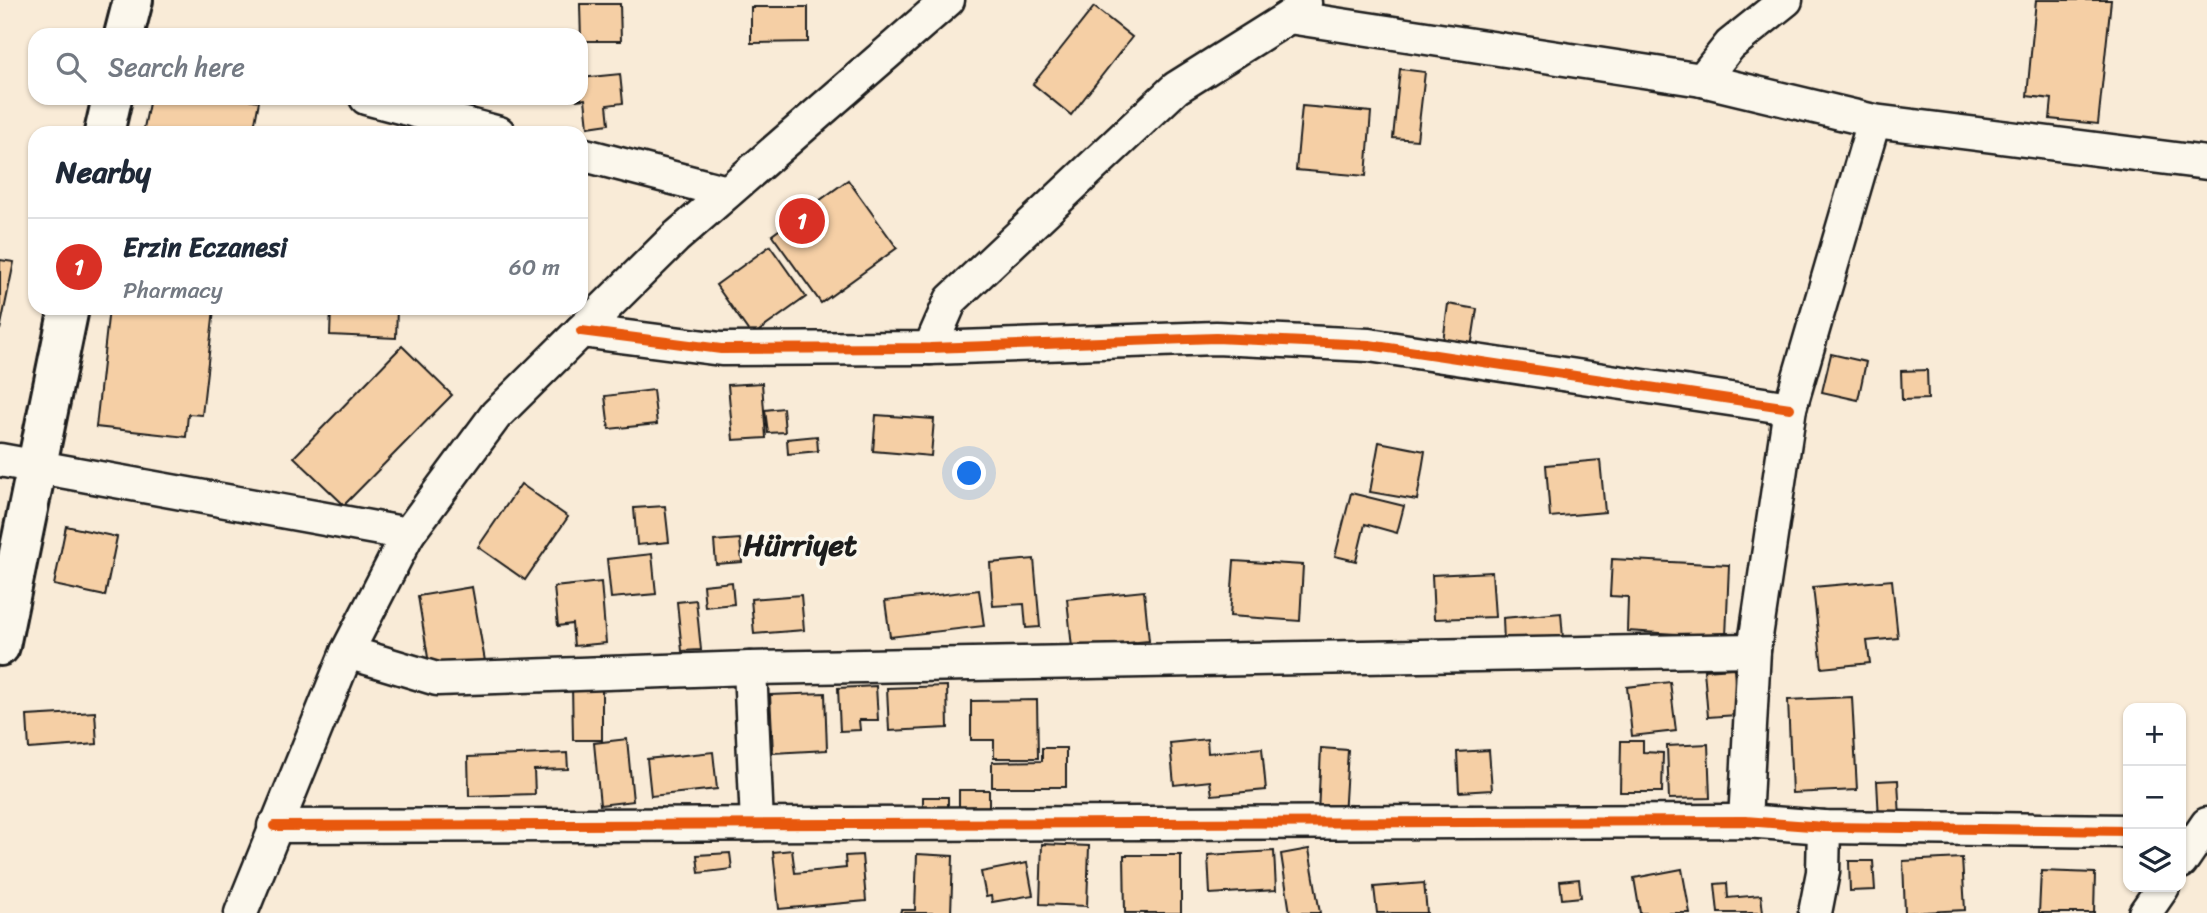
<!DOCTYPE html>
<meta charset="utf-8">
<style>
:root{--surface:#fff;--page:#f2f2f3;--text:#1f2937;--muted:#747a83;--line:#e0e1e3;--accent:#d93025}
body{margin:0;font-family:Sriracha,sans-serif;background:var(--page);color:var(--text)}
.controls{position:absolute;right:21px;bottom:21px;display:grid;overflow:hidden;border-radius:14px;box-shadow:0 2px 5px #0004}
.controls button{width:63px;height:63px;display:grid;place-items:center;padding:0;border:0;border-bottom:2px solid var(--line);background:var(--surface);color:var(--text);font:35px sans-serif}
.you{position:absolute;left:970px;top:474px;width:24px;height:24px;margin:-18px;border:5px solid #fff;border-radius:50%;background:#1a73e8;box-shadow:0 0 0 10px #1a73e833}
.badge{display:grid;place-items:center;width:46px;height:46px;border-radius:50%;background:var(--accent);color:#fff;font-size:23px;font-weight:700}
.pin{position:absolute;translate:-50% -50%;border:4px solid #fff;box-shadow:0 2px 7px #0006}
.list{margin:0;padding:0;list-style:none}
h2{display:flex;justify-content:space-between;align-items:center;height:91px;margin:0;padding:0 28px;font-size:30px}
h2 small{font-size:23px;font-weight:400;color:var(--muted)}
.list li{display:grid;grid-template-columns:46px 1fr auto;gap:21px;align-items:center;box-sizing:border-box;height:98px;padding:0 28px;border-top:2px solid var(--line)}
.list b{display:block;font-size:26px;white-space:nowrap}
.list p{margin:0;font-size:23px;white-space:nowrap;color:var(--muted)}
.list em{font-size:23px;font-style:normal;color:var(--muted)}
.icon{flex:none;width:38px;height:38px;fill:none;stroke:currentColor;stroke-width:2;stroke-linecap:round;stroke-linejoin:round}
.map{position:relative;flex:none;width:2207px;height:913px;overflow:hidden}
.search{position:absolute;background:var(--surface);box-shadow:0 2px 5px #0004;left:28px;top:28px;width:560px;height:77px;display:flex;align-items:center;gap:18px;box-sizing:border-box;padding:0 24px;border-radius:21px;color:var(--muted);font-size:26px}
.panel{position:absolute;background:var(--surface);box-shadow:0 2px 5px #0004;left:28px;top:126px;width:560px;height:189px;border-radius:21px}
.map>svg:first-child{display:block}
.building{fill:#f5cfa5;stroke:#1c1c1c;stroke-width:2}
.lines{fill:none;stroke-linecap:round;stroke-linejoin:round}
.minor-casing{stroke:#1c1c1c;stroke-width:37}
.major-casing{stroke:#1c1c1c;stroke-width:44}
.minor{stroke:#fbf7ec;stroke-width:32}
.major{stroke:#fbf7ec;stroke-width:38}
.cycleway-casing{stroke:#fbf7ec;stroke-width:15}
.cycleway{stroke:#e8590c;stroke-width:10}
.labels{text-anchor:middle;stroke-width:7;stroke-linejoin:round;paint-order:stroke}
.district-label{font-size:30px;font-weight:bold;fill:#1c1c1c;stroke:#fbf7ec}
</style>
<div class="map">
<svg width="2207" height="913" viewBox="0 0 2207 913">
<rect width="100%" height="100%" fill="#f9ebd7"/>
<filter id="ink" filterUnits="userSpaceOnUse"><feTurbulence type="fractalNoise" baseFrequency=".0143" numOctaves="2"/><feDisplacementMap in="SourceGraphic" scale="14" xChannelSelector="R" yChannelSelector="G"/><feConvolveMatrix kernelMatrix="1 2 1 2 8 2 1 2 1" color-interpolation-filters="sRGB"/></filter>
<g filter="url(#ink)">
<g class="building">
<polygon points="2036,0 2111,0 2098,124 2050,119 2052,99 2027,96"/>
<polygon points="580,4 620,4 621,41 581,41"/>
<polygon points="751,7 808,7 808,42 751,43"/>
<polygon points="1094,7 1132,37 1071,115 1033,84"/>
<polygon points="1400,69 1425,72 1417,140 1393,138"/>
<polygon points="620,74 623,103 607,105 609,124 588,127 585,99 576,100 581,98 581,78"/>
<polygon points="150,98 241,98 259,101 253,133 143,133"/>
<polygon points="1302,106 1371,112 1366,176 1296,170"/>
<polygon points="848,180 897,248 821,303 772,235"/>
<polygon points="770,246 806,297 752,336 716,285"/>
<polygon points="0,260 14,262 0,330"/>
<polygon points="1448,304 1477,309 1470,354 1442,350"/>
<polygon points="109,308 214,309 202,415 188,414 186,437 96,427"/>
<polygon points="331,308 397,308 396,338 330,335"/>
<polygon points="402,346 452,395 344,505 294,457"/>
<polygon points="1831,354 1866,362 1858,400 1822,392"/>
<polygon points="1927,370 1928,399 1902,400 1901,371"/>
<polygon points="762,383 766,438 733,440 728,385"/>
<polygon points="653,390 657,424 609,429 605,396"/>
<polygon points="783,408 785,432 768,433 765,410"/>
<polygon points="876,415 934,419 931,456 873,451"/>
<polygon points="817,436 818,451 788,454 787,439"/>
<polygon points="1379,442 1425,451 1417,500 1370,492"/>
<polygon points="1600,460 1605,512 1550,517 1546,465"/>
<polygon points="521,484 568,517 525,580 478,547"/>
<polygon points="1351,493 1404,506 1397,533 1365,524 1356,561 1335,556"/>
<polygon points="665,506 669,542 637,545 634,508"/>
<polygon points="66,526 117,537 105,596 54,585"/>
<polygon points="740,539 742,562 716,564 714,541"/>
<polygon points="652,554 656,594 611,598 607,559"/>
<polygon points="1034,559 1040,627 1026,628 1024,604 993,606 990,563"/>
<polygon points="1612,559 1729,565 1726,637 1627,631 1628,597 1610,596"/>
<polygon points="1234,561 1303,565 1300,621 1230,616"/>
<polygon points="1492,572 1495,617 1434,619 1432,575"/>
<polygon points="1892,580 1898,638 1867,641 1870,663 1822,668 1813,587"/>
<polygon points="601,582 606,643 574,646 572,624 558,626 554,587"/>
<polygon points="732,582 734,604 705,607 703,585"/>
<polygon points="472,587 485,661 430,670 418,596"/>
<polygon points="979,590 984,626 890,637 885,601"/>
<polygon points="1144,591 1149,641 1072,648 1067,599"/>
<polygon points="801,595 804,630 754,634 751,599"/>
<polygon points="696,600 701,650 682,651 677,602"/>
<polygon points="1561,613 1563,638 1504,643 1503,618"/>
<polygon points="1734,668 1737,715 1708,717 1704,670"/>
<polygon points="1670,682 1676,731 1632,736 1627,687"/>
<polygon points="572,684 602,684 602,740 573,740"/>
<polygon points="876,686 878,720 859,720 860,730 840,731 838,688"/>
<polygon points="947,686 948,728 889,731 887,688"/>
<polygon points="825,693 827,750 773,753 770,695"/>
<polygon points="1852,697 1857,790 1792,793 1788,700"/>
<polygon points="1037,700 1038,758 994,758 994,740 971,740 971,701"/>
<polygon points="95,712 97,744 29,749 27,716"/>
<polygon points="627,739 633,801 600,805 594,743"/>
<polygon points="1207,739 1208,753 1262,748 1266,790 1212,795 1210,781 1174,785 1170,743"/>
<polygon points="1621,741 1643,741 1643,752 1663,753 1662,792 1620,792"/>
<polygon points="1708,744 1710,798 1669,799 1667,746"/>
<polygon points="1042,748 1066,748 1066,787 992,787 992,762 1042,761"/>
<polygon points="1321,748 1348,750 1344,817 1318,815"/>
<polygon points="1489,750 1492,790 1459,792 1457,752"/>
<polygon points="713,752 717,789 651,796 647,759"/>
<polygon points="567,753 568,769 534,770 535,794 469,796 468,757"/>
<polygon points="1898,780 1900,819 1879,819 1877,781"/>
<rect x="959" y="790" width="30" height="22"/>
<rect x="923" y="797" width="25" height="22"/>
<polygon points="1042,844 1089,846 1087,906 1040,904"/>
<polygon points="1309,849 1320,913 1290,913 1281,854"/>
<polygon points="792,850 795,873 846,868 845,856 862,855 866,901 779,909 773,852"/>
<polygon points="1274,851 1276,890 1210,894 1208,855"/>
<polygon points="730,853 732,869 699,873 697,855"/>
<polygon points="917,854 953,856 951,913 900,913 901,910 915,910"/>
<polygon points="1124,855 1181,855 1181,913 1125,913"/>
<polygon points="1962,858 1965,910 1905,913 1903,861"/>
<polygon points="1849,861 1873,861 1875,890 1850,891"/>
<polygon points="1027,863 1033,895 992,902 991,896 986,897 981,872"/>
<polygon points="1682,869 1690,913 1640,913 1634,878"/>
<polygon points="2041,871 2095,873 2094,913 2039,913"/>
<polygon points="1579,879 1581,897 1562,899 1560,881"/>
<polygon points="1424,883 1427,913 1377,913 1374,887"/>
<polygon points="1727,883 1728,898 1761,895 1763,913 1718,913 1715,884"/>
</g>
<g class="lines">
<defs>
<g id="minor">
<polyline points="1289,17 1702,80 1874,121 2207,163"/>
<polyline points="1702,80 1730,45 1786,0"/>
<polyline points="366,98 499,133"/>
<polyline points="581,154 727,192"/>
<polyline points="581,331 721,349 930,348 1216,338 1369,345 1790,408"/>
<polyline points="930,348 951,300 1176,88 1289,17 1305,3"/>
<polyline points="0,460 408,534"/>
<polyline points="347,652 437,679 750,668 1754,650"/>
<polyline points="750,668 757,824"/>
<polyline points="1745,821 1754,650 1790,408 1874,121"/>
<polyline points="274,826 1745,821 1824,827 2128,831"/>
<polyline points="2181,862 2207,824"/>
<polyline points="241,913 347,652 408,534 496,415 675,238 948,0"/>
<polyline points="1815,913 1823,872 1824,827"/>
<polyline points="2145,913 2163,887"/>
</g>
<g id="major">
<polyline points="124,35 133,0"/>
<polyline points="104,133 112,98"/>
<polyline points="0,646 69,308"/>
</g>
</defs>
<use href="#minor" class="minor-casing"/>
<use href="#major" class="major-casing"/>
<use href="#minor" class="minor"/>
<use href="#major" class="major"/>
<defs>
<g id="cycleway">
<polyline points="581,331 721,349 930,348 1216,338 1369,345 1790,408"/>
<polyline points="274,826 1745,821 1824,827 2128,831"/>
</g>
</defs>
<use href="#cycleway" class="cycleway-casing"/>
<use href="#cycleway" class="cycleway"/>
</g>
</g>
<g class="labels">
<g class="district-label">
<text x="800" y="555">Hürriyet</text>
</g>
</g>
</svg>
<div class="controls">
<button>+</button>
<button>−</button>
<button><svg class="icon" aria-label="layers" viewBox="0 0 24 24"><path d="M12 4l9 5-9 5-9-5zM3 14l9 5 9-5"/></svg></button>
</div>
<div class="you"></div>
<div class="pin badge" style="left:802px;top:221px">1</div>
<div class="search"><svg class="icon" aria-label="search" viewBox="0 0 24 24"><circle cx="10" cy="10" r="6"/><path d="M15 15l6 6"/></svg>Search here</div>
<section class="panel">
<h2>Nearby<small></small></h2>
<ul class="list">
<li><span class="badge">1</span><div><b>Erzin Eczanesi</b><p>Pharmacy</p></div><em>60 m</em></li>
</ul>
</section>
</div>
